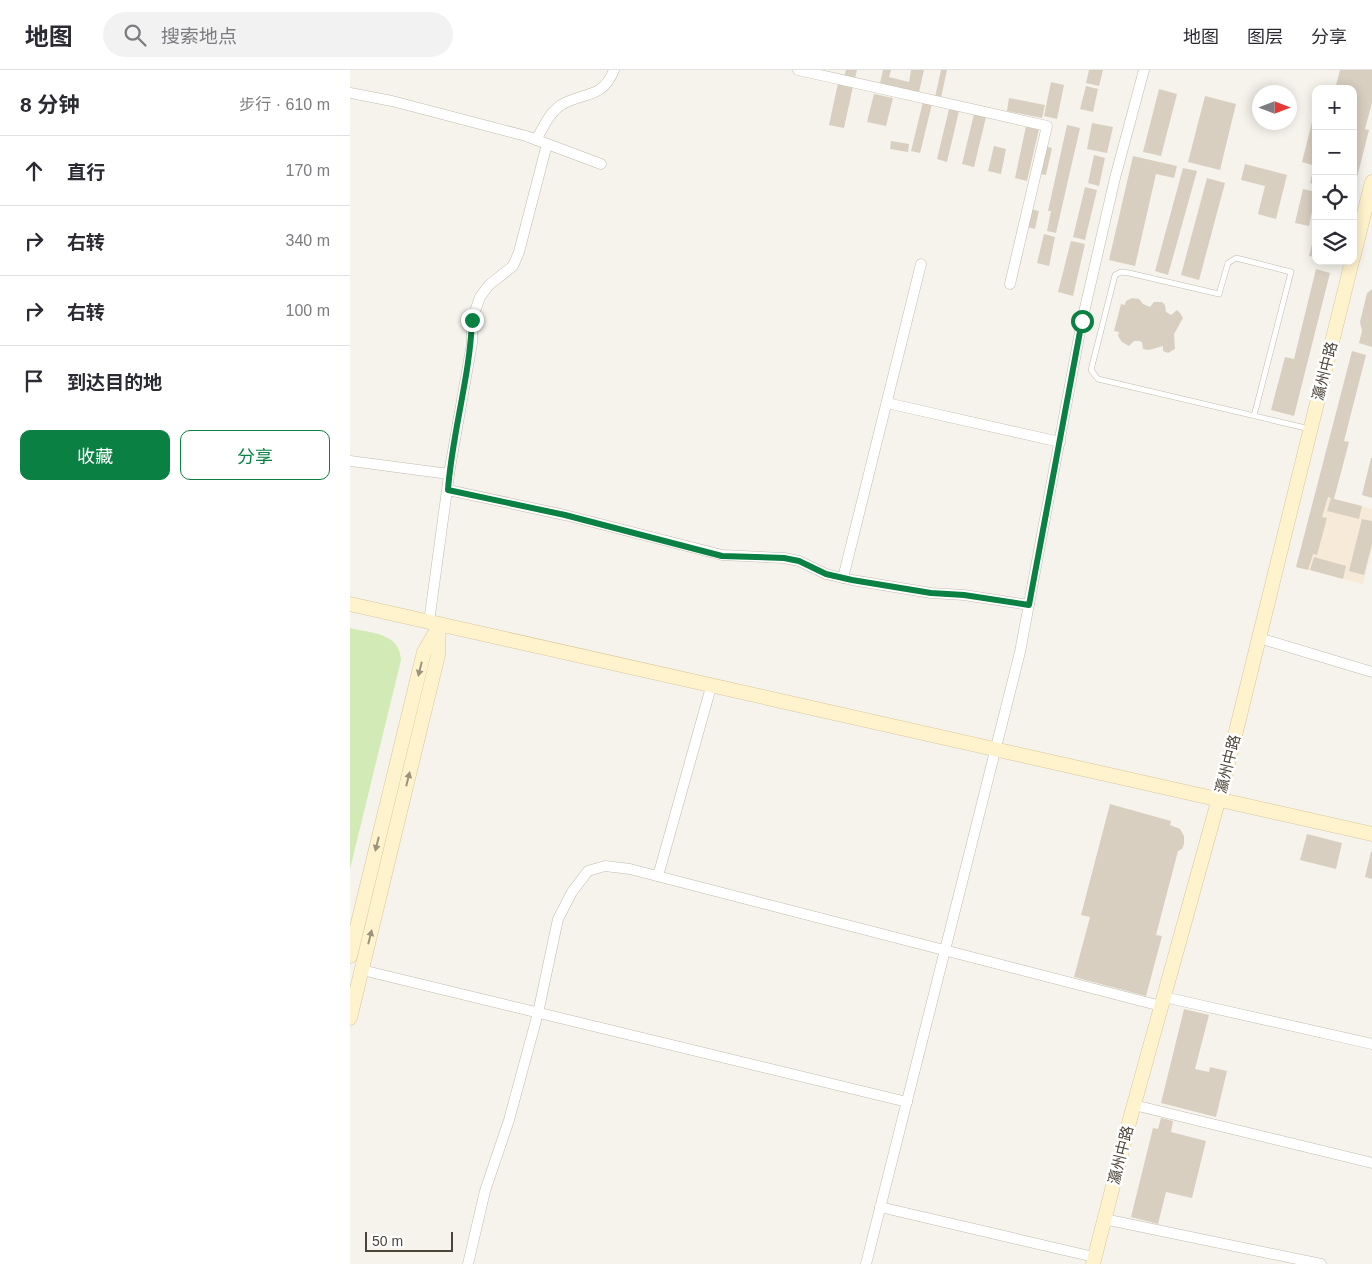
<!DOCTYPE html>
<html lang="zh">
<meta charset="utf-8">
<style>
:root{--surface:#fff;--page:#f2f2f3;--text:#2b2b33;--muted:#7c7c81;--line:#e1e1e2;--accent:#0b8043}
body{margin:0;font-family:Arial,"Noto Sans SC",sans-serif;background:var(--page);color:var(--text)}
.controls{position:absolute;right:15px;top:15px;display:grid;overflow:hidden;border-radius:10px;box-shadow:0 2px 12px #0003}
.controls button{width:45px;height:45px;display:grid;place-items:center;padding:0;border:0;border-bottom:1px solid var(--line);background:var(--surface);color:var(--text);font:25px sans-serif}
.compass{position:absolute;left:902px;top:15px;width:45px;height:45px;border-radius:50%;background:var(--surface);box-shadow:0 2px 12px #0003;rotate:90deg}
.scale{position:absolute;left:15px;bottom:12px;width:88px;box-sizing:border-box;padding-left:5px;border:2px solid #4b4439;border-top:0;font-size:14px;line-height:18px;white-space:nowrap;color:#4b4439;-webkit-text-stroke:4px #fff;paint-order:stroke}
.stop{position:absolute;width:15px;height:15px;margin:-11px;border:4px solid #0b8043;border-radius:50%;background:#fff}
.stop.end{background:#0b8043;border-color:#fff;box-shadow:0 1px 5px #0008}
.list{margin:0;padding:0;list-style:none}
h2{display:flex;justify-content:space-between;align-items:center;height:65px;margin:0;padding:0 20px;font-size:21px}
h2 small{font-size:16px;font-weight:400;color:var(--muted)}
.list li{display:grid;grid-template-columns:32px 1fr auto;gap:15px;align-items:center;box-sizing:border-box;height:70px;padding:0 20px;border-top:1px solid var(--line)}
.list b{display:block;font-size:19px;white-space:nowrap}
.list em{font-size:16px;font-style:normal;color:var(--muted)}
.actions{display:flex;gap:10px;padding:15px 20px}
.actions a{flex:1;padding:11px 0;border:1px solid var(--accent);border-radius:10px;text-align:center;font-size:18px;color:var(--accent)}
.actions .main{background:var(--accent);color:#fff}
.icon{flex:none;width:28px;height:28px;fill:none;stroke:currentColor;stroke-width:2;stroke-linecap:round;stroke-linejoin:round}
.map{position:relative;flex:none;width:1022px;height:1194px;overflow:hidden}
header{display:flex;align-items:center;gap:30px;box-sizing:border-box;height:70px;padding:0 25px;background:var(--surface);border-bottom:1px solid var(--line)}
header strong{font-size:24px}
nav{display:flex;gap:28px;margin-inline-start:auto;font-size:18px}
.search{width:350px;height:45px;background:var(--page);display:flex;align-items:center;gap:12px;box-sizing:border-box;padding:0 18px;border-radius:28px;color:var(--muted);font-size:19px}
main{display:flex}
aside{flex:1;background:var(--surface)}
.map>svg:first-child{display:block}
.commercial{fill:#f7ead8}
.green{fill:#d2eab5}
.building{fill:#d8cfc1}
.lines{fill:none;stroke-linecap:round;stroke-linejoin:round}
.lane-casing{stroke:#c2bbae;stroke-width:6}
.street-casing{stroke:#c2bbae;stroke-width:11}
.secondary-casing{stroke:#d6c79b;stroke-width:15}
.lane{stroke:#fff;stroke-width:5}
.street{stroke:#fff;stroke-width:10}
.secondary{stroke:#fff3cd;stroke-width:14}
.oneway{fill:#9c937c}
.route{stroke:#0b8043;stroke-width:6}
.labels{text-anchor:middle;stroke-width:5;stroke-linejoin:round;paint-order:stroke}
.street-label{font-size:15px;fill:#4b4439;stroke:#fff}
</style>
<header>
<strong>地图</strong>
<div class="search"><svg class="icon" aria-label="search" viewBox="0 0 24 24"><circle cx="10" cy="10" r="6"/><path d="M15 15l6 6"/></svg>搜索地点</div>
<nav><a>地图</a><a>图层</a><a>分享</a></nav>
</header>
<main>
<aside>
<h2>8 分钟<small>步行 · 610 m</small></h2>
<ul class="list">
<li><svg class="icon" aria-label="ahead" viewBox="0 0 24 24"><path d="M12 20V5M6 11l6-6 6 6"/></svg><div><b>直行</b></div><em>170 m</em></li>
<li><svg class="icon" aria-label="right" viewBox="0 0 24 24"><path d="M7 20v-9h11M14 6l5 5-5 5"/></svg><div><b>右转</b></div><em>340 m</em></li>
<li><svg class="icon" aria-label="right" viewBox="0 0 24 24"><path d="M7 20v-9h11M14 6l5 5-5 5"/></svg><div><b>右转</b></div><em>100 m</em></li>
<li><svg class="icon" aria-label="arrive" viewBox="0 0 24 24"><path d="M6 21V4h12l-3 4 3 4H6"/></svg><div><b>到达目的地</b></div></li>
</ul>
<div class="actions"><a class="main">收藏</a><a>分享</a></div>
</aside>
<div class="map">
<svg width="1022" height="1194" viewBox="0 0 1022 1194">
<rect width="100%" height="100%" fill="#f6f3ec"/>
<polygon class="commercial" points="965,424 1022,439 1022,479 1013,514 946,497"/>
<path class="green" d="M0,558C21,563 50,563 51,590L0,799Z"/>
<g class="building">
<polygon points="496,0 507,0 505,8 494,6"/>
<polygon points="533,0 541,0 539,7 559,12 561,0 574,0 569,22 530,13"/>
<polygon points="591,0 597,0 591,28 585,27"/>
<polygon points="739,0 753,0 749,16 736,13"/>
<polygon points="990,0 1022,0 1022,33 1015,59 1019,60 1004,119 1003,19 985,19"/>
<polygon points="701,12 714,15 707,49 694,46"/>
<polygon points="488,13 503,16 494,58 479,55"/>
<polygon points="736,16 748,19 743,42 730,39"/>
<polygon points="809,19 827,24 811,86 793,82"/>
<polygon points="524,24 543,28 536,56 517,52"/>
<polygon points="855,26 886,34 870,100 838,92"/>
<polygon points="659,28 695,35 692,48 657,41"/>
<polygon points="573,32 582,34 570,83 561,81"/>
<polygon points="599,39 609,41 597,92 587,89"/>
<polygon points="965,40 966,79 962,95 952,92"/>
<polygon points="624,44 636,47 624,97 612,94"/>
<polygon points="742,53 763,57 757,83 737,79"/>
<polygon points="717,55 730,58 706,163 697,161 701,141 698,141"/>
<polygon points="676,56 689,59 677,111 665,108"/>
<polygon points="541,71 559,74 558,82 540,79"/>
<polygon points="644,76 656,79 651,104 638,101"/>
<polygon points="695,76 702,78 696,105 689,104"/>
<polygon points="744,85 755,88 749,116 738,113"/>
<polygon points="783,86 827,96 824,108 806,104 785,196 759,190"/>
<polygon points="965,93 966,93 966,115 960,113"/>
<polygon points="895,94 937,105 926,149 908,144 915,116 891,110"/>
<polygon points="833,98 847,101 818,205 805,201"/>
<polygon points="857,108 875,113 849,210 831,205"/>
<polygon points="735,117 747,120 735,170 723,167"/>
<polygon points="953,119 966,122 959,156 945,153"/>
<polygon points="681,139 689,141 685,159 677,157"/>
<polygon points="965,163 966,163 966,187 959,186"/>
<polygon points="694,164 705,167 699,196 687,193"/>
<polygon points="721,171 735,174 723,226 708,222"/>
<polygon points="966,199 980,203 944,346 921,340 935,287 944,289"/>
<polygon points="1022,219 1022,277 1009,273 1012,261 1010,252 1017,223"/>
<polygon points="782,228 789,229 793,234 800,237 804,232 812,232 815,235 816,242 821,245 827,240 830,243 833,248 824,264 825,279 818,283 813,281 813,276 799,280 793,279 792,272 789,271 784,271 779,276 772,272 768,266 769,262 764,261 771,234 775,235 776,231"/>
<polygon points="1002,281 1016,285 994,371 999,372 984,429 1012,436 1009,449 977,441 981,428 978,427 972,447 977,448 967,485 963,484 958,500 946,497"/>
<polygon points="1021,388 1022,388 1022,428 1012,425"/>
<polygon points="1012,449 1022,451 1022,474 1014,505 999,501"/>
<polygon points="964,487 996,496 993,509 960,500"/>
<polygon points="760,734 821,751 820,755 830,759 834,766 834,774 832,779 828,781 806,865 812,866 796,926 724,907 740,847 731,845"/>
<polygon points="957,764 992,773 986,799 950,790"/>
<polygon points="1021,782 1022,782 1022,809 1015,807"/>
<polygon points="834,939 859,945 845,999 859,1002 860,997 877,1001 866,1047 811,1033"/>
<polygon points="811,1048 823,1051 821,1062 856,1071 842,1128 816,1122 808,1154 781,1147 803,1058 808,1059"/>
</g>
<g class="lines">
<defs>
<polyline id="lane" points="904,346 941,202 886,188 878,193 869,224 779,203 771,202 765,205 741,300 748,309 960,359"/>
<g id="street">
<polyline points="448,0 697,56 660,214"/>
<polyline points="0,23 42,31 176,66 251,94"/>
<path d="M186,70C193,58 199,43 211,35C233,22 253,29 264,0"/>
<polyline points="537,333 710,372"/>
<polyline points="0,391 99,404"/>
<polyline points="98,420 215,445 372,485 434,488 449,491 476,504 502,510 581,523 614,525 679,535"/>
<polyline points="493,508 571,194"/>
<polyline points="79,552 100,398 122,273 122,250 130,227 139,215 163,196 169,182 197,74"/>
<polyline points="909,568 1022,602"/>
<polyline points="308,806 361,617"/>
<polyline points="12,900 557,1032"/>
<polyline points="814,927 1022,974"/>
<polyline points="784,1035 1022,1093"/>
<polyline points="530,1137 744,1187"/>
<polyline points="754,1149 971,1194"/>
<polyline points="118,1194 135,1121 159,1050 188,943 208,849 222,822 238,801 255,796 280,799 811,936"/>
<polyline points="516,1194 670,582 732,251 765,108 794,0"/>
</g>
<g id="secondary">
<polyline points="1003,188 1022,112"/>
<polyline points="0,534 1022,764"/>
<polyline points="0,886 74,582 88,558"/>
<polyline points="0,948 88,585 89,555"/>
<polyline points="743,1194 780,1049 874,710 1002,191"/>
</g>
</defs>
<use href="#lane" class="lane-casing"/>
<use href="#street" class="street-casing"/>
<use href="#secondary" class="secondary-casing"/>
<use href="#lane" class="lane"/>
<use href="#street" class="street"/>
<use href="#secondary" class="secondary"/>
</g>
<defs><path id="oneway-solid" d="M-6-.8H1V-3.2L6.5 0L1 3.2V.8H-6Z" transform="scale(1.25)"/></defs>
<g class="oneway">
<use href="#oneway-solid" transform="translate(70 599) rotate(104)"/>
<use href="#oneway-solid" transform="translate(58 709) rotate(-76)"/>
<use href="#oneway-solid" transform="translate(27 774) rotate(104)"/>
<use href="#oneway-solid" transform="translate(20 867) rotate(-76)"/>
</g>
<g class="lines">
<path class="route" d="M122,250C120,307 102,363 98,420L215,445L372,486L434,488L449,491L476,504L502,510L581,523L614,525L679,535L732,251"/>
</g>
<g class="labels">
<g class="street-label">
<text transform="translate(975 301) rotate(-76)" y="5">瀛州中路</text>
<text transform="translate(878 694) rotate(-76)" y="5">瀛州中路</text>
<text transform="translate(771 1085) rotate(-76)" y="5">瀛州中路</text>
</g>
</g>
</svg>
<div class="controls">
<button>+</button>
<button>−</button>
<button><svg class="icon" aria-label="locate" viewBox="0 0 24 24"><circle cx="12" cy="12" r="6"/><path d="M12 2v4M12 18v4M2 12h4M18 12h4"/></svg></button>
<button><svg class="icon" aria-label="layers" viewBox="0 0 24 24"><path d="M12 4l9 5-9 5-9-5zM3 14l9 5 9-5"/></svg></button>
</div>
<svg class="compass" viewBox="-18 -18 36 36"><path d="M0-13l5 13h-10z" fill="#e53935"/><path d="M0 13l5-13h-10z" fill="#7c7c81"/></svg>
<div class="scale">50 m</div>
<div class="stop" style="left:732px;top:251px"></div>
<div class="stop end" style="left:122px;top:250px"></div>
</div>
</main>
